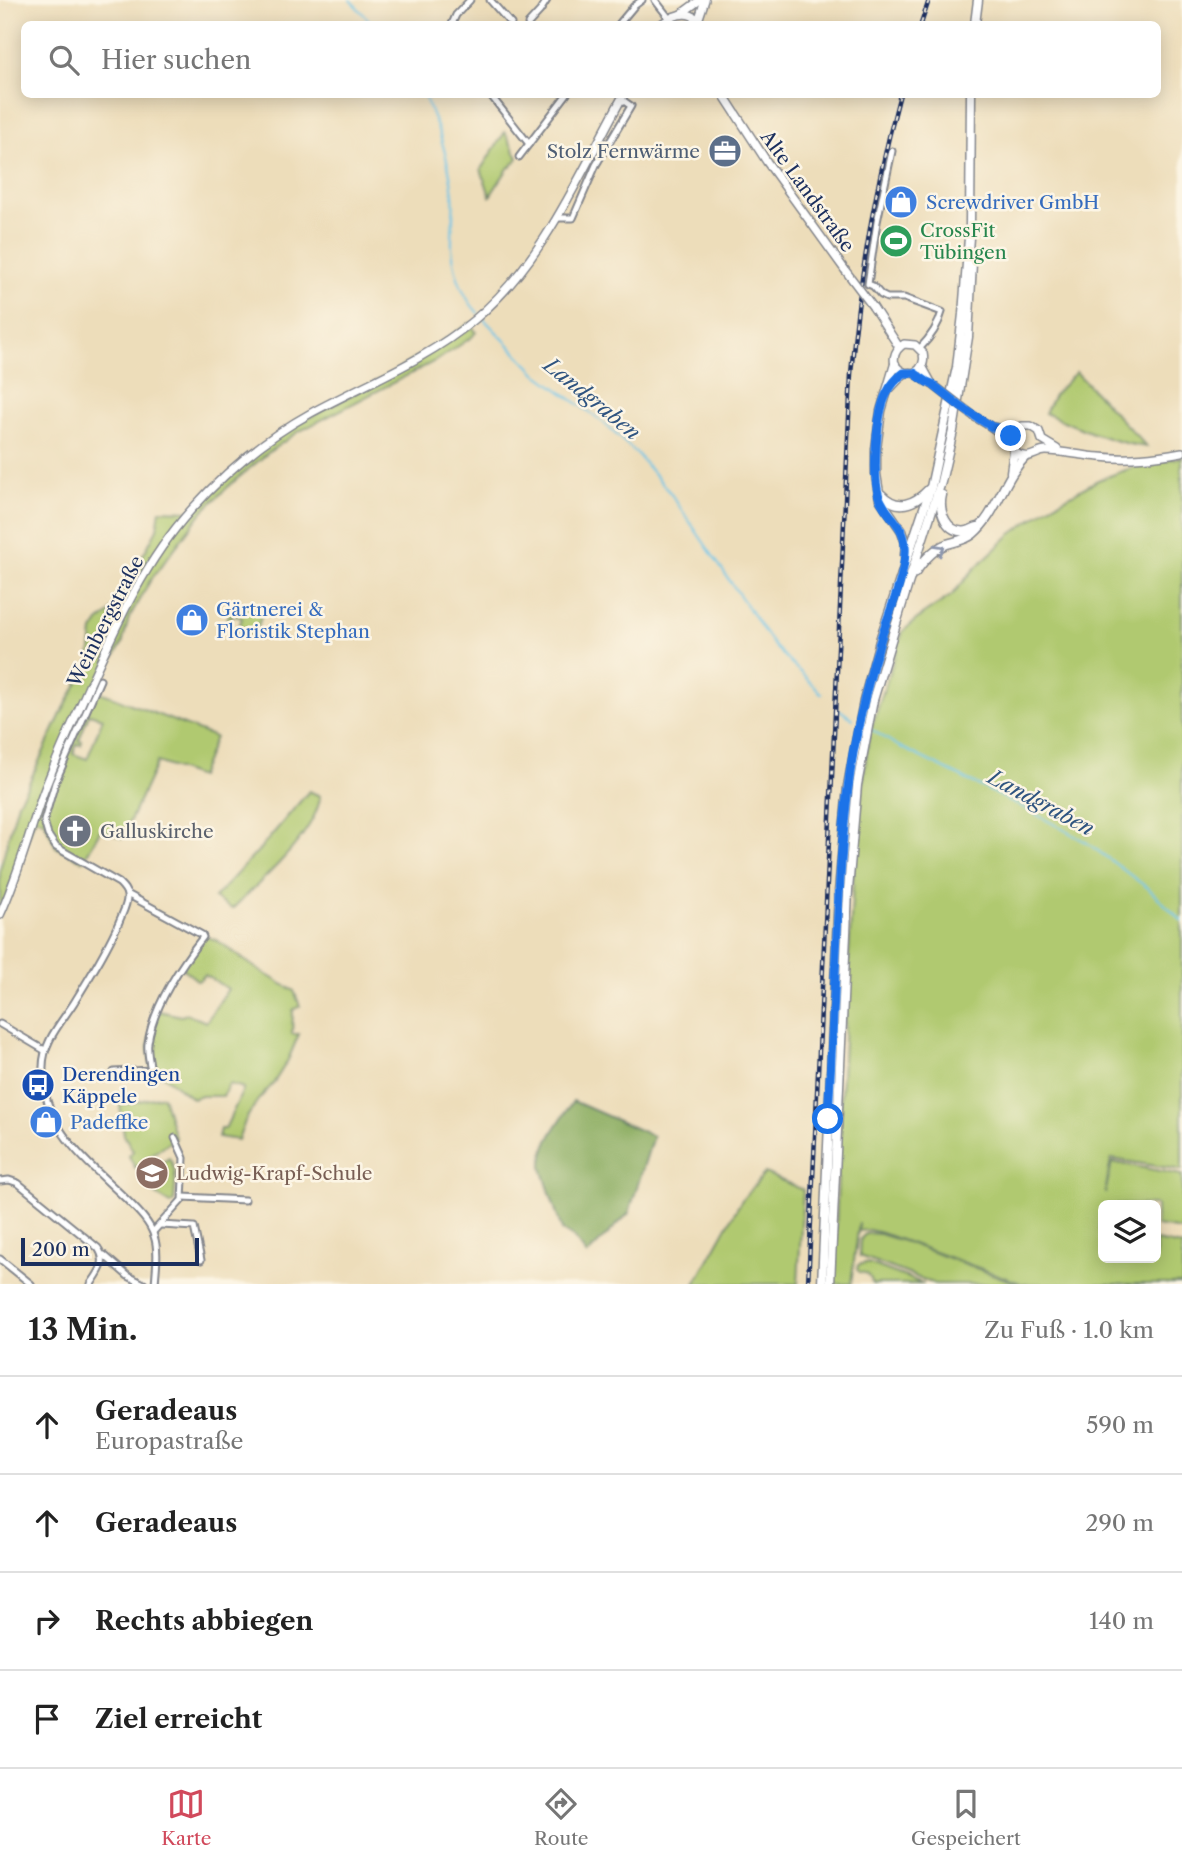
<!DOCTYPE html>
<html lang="de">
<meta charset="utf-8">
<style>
:root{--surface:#fff;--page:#f6f6f6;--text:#222;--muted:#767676;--line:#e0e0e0;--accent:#d1495b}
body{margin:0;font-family:"Libre Caslon Text",serif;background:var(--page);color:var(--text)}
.controls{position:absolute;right:21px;bottom:21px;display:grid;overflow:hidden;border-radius:10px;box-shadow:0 4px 18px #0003}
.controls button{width:63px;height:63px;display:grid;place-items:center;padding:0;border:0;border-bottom:2px solid var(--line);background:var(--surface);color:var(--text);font:35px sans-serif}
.scale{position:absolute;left:21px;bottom:18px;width:178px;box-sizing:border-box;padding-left:7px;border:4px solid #1b2f5e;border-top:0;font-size:19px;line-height:24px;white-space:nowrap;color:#1b2f5e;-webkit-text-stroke:5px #fcf5e5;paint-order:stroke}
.stop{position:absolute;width:21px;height:21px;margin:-16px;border:5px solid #1a73e8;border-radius:50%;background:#fff}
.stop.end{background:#1a73e8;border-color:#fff;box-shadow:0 2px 7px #0008}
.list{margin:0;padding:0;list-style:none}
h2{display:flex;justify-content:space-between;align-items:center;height:91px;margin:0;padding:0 28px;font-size:30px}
h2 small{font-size:23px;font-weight:400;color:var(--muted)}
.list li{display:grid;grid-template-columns:46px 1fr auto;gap:21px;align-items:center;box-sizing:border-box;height:98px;padding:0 28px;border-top:2px solid var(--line)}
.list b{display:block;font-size:26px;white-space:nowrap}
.list p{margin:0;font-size:23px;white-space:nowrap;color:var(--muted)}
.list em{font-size:23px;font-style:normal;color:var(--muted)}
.icon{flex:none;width:38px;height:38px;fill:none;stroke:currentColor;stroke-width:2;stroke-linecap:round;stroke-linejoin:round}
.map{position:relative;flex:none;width:1182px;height:1284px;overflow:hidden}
.search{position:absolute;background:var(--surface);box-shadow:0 4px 18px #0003;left:21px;right:21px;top:21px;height:77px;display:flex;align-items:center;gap:18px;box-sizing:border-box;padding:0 24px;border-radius:10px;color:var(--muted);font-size:26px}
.sheet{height:483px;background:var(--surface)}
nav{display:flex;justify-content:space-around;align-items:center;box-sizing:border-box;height:98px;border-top:2px solid var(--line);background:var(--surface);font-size:19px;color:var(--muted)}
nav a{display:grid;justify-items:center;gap:4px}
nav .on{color:var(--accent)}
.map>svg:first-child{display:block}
.green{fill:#b0c96f;stroke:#667c66;stroke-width:2;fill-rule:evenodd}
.forest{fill:#8cad62;stroke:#546e60;stroke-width:2}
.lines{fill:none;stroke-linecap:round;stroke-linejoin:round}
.stream{stroke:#6ac4e8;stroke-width:2}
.street-casing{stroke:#84868c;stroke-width:9}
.secondary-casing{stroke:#84868c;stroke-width:10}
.primary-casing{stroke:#84868c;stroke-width:11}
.street{stroke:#fff;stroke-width:5}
.secondary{stroke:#fff;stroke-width:7}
.primary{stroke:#fff;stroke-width:8}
.rail-casing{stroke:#1b2f5e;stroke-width:4.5}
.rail{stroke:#fcf5e5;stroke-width:2;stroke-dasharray:5;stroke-linecap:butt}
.secondary-bridge-casing{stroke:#84868c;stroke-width:10;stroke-linecap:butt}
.secondary-bridge{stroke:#fff;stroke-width:7}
.oneway{stroke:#8d97ae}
.route{stroke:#1a73e8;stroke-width:9}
.labels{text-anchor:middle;stroke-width:5;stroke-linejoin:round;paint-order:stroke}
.service-label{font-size:19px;fill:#4e5e75;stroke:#fcf5e5;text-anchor:end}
.street-label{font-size:19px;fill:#1b2f5e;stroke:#fcf5e5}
.shop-label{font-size:19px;fill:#366cbe;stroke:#fcf5e5;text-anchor:start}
.leisure-label{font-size:19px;fill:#27864d;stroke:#fcf5e5;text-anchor:start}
.worship-label{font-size:19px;fill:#5b616d;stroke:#fcf5e5;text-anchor:start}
.transit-label{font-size:19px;fill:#164399;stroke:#fcf5e5;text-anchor:start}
.education-label{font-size:19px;fill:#785e54;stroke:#fcf5e5;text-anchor:start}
.water-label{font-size:21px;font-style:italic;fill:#2f5480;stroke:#fcf5e5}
</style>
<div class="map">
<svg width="1182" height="1284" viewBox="0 0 1182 1284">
<rect width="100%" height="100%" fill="#fcf5e5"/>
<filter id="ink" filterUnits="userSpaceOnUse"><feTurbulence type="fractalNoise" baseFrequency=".0143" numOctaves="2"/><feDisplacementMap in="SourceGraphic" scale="14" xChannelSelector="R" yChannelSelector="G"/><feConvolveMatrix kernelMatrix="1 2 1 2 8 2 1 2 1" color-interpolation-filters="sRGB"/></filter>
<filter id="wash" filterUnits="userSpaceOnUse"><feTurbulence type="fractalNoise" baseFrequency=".00686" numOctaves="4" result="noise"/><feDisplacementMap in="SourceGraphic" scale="28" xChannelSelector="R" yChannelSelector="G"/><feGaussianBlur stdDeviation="1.57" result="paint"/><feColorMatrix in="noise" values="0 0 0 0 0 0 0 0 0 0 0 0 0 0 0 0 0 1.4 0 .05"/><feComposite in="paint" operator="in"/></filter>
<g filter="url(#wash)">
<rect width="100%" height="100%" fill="#edddba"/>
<g class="green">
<polygon points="505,132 518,158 511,167 509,167 490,196 481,169"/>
<path d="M470,323L476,332L472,337L439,359L298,432L269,452L231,484L202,512L150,581L129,618L122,644L95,690L215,737L199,777L157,762L122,838L101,829L83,861L56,847L44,821L35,818L0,915V869L18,802L28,785L61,714L90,660L93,631L99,622L110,613L148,546L157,529L160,510L190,511L206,494L282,432L394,372ZM89,714L103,718L87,759L73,754L77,744L81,745L82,741L79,740Z"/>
<path d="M1076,372L1147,447C1112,443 1077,427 1045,413L1054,395Z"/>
<polygon points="1182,457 1182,1170 1111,1159 1105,1194 1112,1162 1182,1175 1182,1230 1156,1226 1156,1205 1104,1205 1103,1216 1101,1216 1099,1230 1103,1231 1103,1258 1156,1258 1156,1241 1182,1246 1182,1284 1023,1284 882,1233 869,1230 859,1231 859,1223 851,1284 834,1284 841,1095 855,847 869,735 903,631 922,615 952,595 975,568 1010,535 1049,507 1098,480 1140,465"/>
<polygon points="230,607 263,608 256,635 238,630 242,618 232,614 230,623 226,622"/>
<path d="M309,791L320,796C318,832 257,885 232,909L214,898L260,849Z"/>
<polygon points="202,935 216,940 260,971 294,991 300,1006 293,1010 292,1034 299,1034 288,1060 273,1084 258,1100 246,1119 238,1140 218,1137 220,1129 225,1129 244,1088 229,1084 223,1096 198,1096 193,1099 164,1076 151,1070 148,1046 159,1011 181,1016 187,1014 206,1022 228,989 205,975 198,981 181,967"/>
<polygon points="163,1096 175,1138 147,1158 149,1161 135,1168 129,1156 133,1151 124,1135 120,1105"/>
<path d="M169,1158C178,1170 175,1188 174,1201L171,1204L155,1194L145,1177L155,1167Z"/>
<polygon points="765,1173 803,1190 798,1284 695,1284 741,1201"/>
<path d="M868,1233L880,1234L903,1241L1019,1284H935L860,1256C859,1246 858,1237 868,1233Z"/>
<path d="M865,1263L871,1264L924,1284H872C871,1275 867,1273 859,1272L857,1269L858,1265Z"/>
</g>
<path class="forest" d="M573,1101L653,1136L629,1213L587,1255L573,1237L562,1230L542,1168C540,1144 561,1121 573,1101Z"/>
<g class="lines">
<g class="stream">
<polyline points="350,0 373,24"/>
<path d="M423,94C438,125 449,160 453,194C455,212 451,230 452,248C454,271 462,296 478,313"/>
<polyline points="482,317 537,374 604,423 638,455 671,494 774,646 822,694"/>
<polyline points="840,710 853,719"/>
<polyline points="872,730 898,746 1023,807 1086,842 1149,889 1182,921"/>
</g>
</g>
</g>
<g filter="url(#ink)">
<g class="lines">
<defs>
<g id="street">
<polyline points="490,0 511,24"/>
<polyline points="655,0 669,18"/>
<polyline points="452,24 456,15 470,0"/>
<polyline points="528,24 540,11 547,0"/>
<polyline points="619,24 634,6 642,0"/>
<polyline points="492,97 529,144"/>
<path d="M892,151L877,222L868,284L873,286L881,295L887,298H904L942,312C938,327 931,337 920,348"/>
<polyline points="519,157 567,94"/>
<polyline points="557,218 573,218 596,165 631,106 621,99"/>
<path d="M100,680L55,783L44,821L48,835L56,847L119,883C123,887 127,891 127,896C128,904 122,914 119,922C107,950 91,975 75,1001C62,1022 43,1041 43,1067C41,1128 86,1160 125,1198C136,1209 150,1222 154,1236C159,1250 156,1269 155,1284"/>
<polyline points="0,1024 44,1050"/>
<path d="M114,1072L151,1070C149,1061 147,1051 148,1043C153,1007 181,965 203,937L202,935L127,894"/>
<path d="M0,1181L9,1180L18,1183L98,1248C108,1262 99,1272 91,1284"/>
<polyline points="183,1197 245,1200"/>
<polyline points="161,1225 194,1227 201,1260"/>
<polyline points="153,1232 182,1200 184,1158 175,1138"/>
<polyline points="104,1255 128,1276 144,1284"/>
<polyline points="0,1259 31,1284"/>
</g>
<g id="secondary">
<polyline points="681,14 700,0"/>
<path d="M661,24C672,16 686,9 697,19"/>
<polyline points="697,24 705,0"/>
<polyline points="723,94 767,162 845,270"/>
<polyline points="873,307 899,347"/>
<polyline points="922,366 932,384"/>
<path d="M914,373C922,369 925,362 923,353L915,345L904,344C894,350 889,364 902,371C910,376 904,371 913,373C919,374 925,382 932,384"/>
<path d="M975,417C986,423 997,430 1006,439C1012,444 1013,452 1020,455C1030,460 1037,451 1046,451C1064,451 1082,456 1100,457C1129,460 1154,457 1182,452"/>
<polyline points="994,427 1007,430 1015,430 1022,426 1031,426 1039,431 1042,440 1057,449"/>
<path d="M0,915C17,878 28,838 41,799C55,760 73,723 89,686C117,624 145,561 191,510C225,472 266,438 311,413C366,383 425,361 474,320C544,262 580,173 624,94"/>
</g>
<g id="primary">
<polyline points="975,24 978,0"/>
<polyline points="895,364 881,411 876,449 876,474 880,499 902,531 906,543 905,556"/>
<polyline points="889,389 904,373"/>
<polyline points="1011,472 1014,451"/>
<path d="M881,494C897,511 914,505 929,489"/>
<path d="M942,495C938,511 947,535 967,531C971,530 974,528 978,527"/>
<path d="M915,573C923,561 933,549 947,544C956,541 966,540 973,534C997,514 1003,479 1025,457"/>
<polyline points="822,1284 839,893 848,786 864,701 881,637 931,487 957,367 963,314 970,225 971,94"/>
<polyline points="830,1284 848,890 857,785 873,700 908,584 941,482 953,431 968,337 972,263"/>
</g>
</defs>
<use href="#street" class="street-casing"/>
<use href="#secondary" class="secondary-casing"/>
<use href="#primary" class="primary-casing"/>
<use href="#street" class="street"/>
<use href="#secondary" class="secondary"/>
<use href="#primary" class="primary"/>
<defs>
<g id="rail">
<polyline points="921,24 929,0"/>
<path d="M808,1284L851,374C859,280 875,186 900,94"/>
</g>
</defs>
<use href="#rail" class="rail-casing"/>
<use href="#rail" class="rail"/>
<defs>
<g id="secondary-bridge">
<polyline points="845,270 873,307"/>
<polyline points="932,384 975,417"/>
</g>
</defs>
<use href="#secondary-bridge" class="secondary-bridge-casing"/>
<use href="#secondary-bridge" class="secondary-bridge"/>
</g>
<defs><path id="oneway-chevron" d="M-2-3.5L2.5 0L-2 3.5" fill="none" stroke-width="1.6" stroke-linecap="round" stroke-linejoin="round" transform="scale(1.75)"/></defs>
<use class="oneway" href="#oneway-chevron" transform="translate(940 549) rotate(-29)"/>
</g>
<g class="lines" filter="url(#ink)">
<path class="route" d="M828,1119C831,1057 834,995 837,933C840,873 843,813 853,753C860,714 870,673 882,635C891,608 903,582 905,553C907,524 888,520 879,497C872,476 876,413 887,393C891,385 897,378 904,373H914L927,382L932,384L961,407L992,427L1007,430H1015L1011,436"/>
</g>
<defs>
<symbol id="office-disc" viewBox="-11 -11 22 22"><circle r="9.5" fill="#5c6f8a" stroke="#fcf5e5"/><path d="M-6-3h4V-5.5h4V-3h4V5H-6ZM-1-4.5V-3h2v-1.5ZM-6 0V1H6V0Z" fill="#fff"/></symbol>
<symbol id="shop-disc" viewBox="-11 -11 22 22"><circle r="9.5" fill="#3f7fe0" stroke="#fcf5e5"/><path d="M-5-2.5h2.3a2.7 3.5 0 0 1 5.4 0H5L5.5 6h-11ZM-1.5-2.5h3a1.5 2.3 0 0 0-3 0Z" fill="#fff"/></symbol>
<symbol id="stadium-disc" viewBox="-11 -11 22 22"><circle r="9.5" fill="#2e9e5b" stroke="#fcf5e5"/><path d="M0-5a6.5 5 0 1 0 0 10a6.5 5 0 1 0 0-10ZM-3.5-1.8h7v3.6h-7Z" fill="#fff"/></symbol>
<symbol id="church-disc" viewBox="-11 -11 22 22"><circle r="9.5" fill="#6b7280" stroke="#fcf5e5"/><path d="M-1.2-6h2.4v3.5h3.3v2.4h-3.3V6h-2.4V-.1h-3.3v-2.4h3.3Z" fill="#fff"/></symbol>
<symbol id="bus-disc" viewBox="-11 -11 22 22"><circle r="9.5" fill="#1a4fb4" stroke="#fcf5e5"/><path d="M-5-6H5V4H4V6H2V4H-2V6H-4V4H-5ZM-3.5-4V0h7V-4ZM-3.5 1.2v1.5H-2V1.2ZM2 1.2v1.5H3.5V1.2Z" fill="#fff"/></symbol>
<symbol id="school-disc" viewBox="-11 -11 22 22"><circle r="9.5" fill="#8d6e63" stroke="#fcf5e5"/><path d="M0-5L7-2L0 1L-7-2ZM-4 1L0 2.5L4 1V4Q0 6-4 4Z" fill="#fff"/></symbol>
</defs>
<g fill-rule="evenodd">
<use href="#office-disc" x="706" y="132" width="38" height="38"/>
<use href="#shop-disc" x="882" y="183" width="38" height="38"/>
<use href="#stadium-disc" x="877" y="222" width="38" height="38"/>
<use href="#shop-disc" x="173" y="601" width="38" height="38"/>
<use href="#church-disc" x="56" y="812" width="38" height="38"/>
<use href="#bus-disc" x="19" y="1066" width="38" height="38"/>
<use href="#shop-disc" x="27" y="1103" width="38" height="38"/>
<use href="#school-disc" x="133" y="1154" width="38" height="38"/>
</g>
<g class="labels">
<g class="service-label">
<text x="700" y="158">Stolz Fernwärme</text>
</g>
<g class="street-label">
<text transform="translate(808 191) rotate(54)" y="7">Alte Landstraße</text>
<text transform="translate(105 621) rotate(-63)" y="7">Weinbergstraße</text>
</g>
<g class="shop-label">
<text x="926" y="209">Screwdriver GmbH</text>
<text x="216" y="616">Gärtnerei &amp;<tspan x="216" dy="22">Floristik Stephan</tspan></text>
<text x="70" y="1129">Padeffke</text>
</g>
<g class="leisure-label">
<text x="920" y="237">CrossFit<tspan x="920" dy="22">Tübingen</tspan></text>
</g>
<g class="worship-label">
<text x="100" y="838">Galluskirche</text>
</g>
<g class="transit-label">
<text x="62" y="1081">Derendingen<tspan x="62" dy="22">Käppele</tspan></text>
</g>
<g class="education-label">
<text x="176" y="1180">Ludwig-Krapf-Schule</text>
</g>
<g class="water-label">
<text transform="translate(592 399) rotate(39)" y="7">Landgraben</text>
<text transform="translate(1041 803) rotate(28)" y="7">Landgraben</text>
</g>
</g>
</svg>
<div class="controls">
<button><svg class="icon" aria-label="layers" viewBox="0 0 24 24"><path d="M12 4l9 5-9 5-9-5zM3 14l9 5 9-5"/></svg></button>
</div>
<div class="scale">200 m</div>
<div class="stop" style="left:828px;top:1119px"></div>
<div class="stop end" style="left:1011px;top:436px"></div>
<div class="search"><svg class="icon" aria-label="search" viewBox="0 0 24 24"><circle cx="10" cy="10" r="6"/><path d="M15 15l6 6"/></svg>Hier suchen</div>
</div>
<section class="sheet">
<h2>13 Min.<small>Zu Fuß · 1.0 km</small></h2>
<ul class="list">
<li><svg class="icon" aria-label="ahead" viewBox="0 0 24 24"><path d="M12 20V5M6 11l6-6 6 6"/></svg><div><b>Geradeaus</b><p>Europastraße</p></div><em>590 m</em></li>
<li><svg class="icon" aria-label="ahead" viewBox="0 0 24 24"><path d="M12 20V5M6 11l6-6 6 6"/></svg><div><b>Geradeaus</b></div><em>290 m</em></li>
<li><svg class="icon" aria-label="right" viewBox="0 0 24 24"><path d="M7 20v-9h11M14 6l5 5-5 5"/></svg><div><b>Rechts abbiegen</b></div><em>140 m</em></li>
<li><svg class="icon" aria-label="arrive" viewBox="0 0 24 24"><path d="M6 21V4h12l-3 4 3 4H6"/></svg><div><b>Ziel erreicht</b></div></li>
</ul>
</section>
<nav>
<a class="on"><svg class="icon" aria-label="map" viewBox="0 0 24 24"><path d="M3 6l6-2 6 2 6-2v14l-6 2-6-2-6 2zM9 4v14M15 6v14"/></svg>Karte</a>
<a><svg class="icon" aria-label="directions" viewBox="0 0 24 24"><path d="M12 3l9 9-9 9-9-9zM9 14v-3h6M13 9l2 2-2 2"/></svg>Route</a>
<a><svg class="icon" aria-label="saved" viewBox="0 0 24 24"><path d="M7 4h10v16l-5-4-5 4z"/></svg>Gespeichert</a>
</nav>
